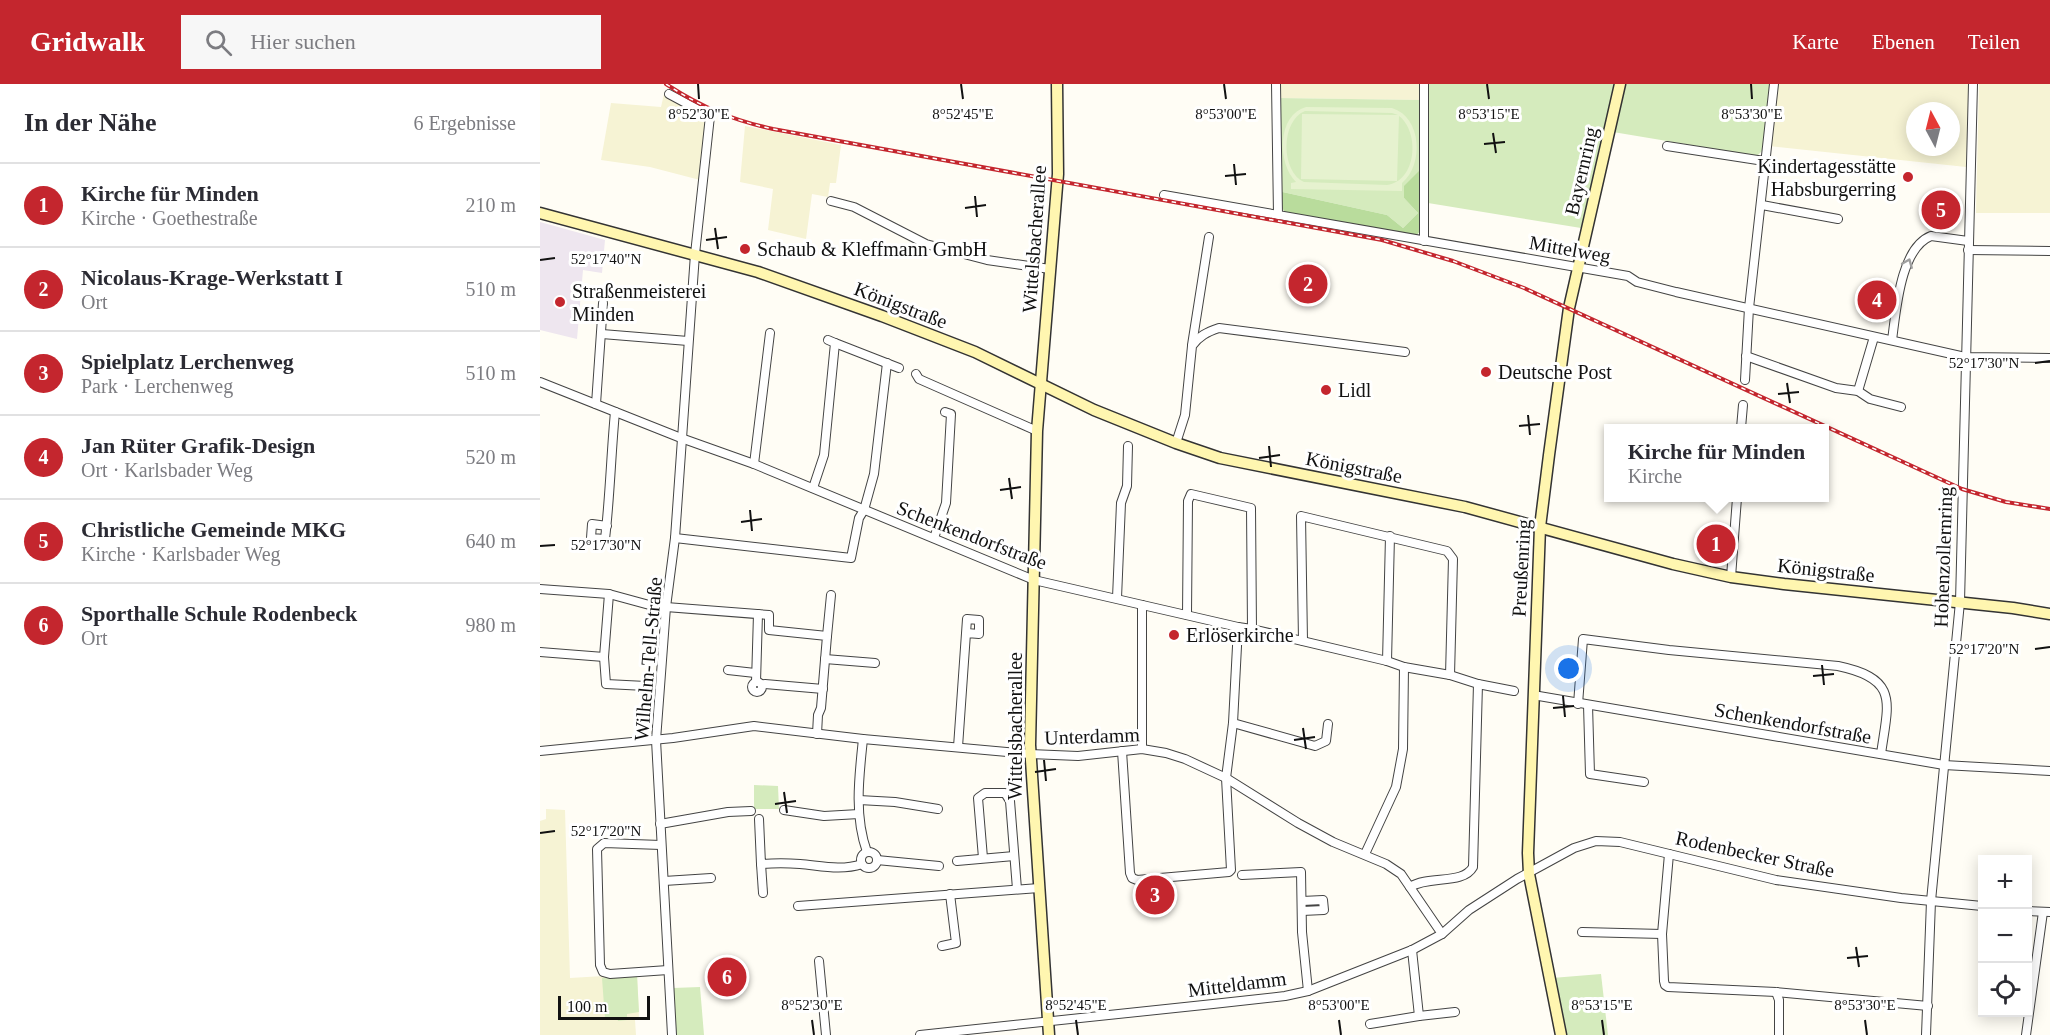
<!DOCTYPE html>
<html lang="de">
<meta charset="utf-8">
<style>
:root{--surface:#fff;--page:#f7f7f7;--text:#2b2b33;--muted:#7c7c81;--line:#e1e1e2;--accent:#c4262e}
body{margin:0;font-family:"Times New Roman",serif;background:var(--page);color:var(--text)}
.controls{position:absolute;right:18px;bottom:18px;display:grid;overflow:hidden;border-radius:0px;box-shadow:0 3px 15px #0003}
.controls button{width:54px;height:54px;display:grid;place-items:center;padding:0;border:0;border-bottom:2px solid var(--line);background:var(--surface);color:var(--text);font:30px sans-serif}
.compass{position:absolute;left:1366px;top:18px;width:54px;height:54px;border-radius:50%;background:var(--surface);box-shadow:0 3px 15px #0003;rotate:353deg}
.scale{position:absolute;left:18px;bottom:15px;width:92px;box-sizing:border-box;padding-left:6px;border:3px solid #111;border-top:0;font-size:16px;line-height:21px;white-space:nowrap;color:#111;-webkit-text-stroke:4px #fff;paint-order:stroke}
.you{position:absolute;left:1029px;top:585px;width:21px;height:21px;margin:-15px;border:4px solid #fff;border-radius:50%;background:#1a73e8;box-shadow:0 0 0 9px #1a73e833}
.badge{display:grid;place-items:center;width:39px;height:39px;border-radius:50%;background:var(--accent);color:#fff;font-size:20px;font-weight:700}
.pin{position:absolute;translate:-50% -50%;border:3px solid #fff;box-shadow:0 2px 6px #0006}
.popup{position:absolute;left:1064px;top:340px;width:225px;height:78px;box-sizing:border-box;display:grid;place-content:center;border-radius:0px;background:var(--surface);filter:drop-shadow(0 2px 4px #0005);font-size:20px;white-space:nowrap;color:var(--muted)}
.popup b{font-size:22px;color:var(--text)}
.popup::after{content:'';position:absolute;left:50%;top:100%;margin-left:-12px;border:12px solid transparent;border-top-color:var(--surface)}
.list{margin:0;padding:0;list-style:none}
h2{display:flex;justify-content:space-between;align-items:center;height:78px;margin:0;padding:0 24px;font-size:26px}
h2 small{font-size:20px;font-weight:400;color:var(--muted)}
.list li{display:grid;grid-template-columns:39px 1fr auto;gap:18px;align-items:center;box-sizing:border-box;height:84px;padding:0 24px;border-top:2px solid var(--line)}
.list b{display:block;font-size:22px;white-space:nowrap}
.list p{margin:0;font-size:20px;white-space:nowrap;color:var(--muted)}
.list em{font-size:20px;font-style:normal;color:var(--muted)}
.icon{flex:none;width:33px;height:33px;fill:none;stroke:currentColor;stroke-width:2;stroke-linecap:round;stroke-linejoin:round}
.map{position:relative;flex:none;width:1510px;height:951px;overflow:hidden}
header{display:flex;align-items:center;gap:36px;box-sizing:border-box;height:84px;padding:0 30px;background:var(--accent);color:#fff}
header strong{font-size:28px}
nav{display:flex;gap:33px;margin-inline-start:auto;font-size:21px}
.search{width:420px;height:54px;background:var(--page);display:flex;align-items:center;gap:15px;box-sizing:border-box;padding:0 21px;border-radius:0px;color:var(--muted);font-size:22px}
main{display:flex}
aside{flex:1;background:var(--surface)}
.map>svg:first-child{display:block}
.industrial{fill:#eee6ef}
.farmland{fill:#f6f3d4;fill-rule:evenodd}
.green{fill:#d5ebbd}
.forest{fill:#b9dc9c}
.pitch{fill:#e6f2cf;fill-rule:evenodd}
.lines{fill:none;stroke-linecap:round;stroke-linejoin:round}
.street-casing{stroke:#444;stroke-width:10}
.secondary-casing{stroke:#333;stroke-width:13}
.street{stroke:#fff;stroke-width:8}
.secondary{stroke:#fff6b0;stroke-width:10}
.rail-casing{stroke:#c4262e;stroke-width:4}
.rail{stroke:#fff;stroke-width:1.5;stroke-dasharray:4.5;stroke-linecap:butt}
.oneway{stroke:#a0a0a0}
.ticks{fill:none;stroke:#111;stroke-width:2}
.poi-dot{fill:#c4262e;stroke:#fff;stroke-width:2}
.labels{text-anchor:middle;stroke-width:6;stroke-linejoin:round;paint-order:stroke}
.poi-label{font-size:20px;fill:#111;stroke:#fff;text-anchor:start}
.street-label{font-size:20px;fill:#111;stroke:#fff}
.ticks-label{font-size:15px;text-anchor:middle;fill:#111;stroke:#fff;stroke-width:6;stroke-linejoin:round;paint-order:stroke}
</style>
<header>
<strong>Gridwalk</strong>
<div class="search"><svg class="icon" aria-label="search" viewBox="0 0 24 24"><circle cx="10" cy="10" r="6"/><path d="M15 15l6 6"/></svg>Hier suchen</div>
<nav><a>Karte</a><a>Ebenen</a><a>Teilen</a></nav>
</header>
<main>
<aside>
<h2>In der Nähe<small>6 Ergebnisse</small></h2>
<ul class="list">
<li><span class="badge">1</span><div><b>Kirche für Minden</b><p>Kirche · Goethestraße</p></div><em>210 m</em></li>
<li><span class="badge">2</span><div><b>Nicolaus-Krage-Werkstatt I</b><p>Ort</p></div><em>510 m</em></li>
<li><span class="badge">3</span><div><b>Spielplatz Lerchenweg</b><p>Park · Lerchenweg</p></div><em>510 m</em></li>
<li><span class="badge">4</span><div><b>Jan Rüter Grafik-Design</b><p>Ort · Karlsbader Weg</p></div><em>520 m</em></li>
<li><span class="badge">5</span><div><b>Christliche Gemeinde MKG</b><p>Kirche · Karlsbader Weg</p></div><em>640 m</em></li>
<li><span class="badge">6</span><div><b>Sporthalle Schule Rodenbeck</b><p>Ort</p></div><em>980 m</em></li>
</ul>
</aside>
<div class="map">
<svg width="1510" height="951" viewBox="0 0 1510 951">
<rect width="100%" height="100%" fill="#fffdf5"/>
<polygon class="industrial" points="0,138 65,156 62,189 43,186 37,255 0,246"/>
<g class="farmland">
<polygon points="738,0 882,0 882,16 738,14"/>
<path d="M1237,0H1429L1426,83L1229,62ZM1375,27H1411V63H1375Z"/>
<polygon points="1439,0 1510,0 1510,129 1436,129"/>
<polygon points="124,10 163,31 166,38 160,96 110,83 61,76 71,19 121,23"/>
<polygon points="205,42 301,61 296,99 290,99 288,113 272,110 266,155 228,146 233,105 200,98"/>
<polygon points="6,725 25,726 30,894 97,890 99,935 95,936 96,951 0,951 0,737 6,735"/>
</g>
<g class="green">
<polygon points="887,0 1075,0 1041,144 888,119"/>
<polygon points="1085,0 1233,0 1222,67 1217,72 1073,48"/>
<polygon points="738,14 882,16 881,85 864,114 878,129 863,144 847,131 738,107"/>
<polygon points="214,701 238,702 239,725 214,725"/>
<polygon points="631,799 633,821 599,824 597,801"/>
<polygon points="1061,890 1068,951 1025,951 1012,894"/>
<polygon points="97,891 99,928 87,930 87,936 78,937 77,933 65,935 62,894"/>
<polygon points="160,903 164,951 136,951 133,904"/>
</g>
<polygon class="forest" points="881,85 881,146 876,152 746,129 740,122 738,107 847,131 863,144 878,129 864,114 864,102"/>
<path class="pitch" d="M766,23L852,24C882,33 884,81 862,99V107L751,105V99L756,98C737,79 737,31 766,23ZM765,27L852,29L858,31L762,30L761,95L857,97L859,32C880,48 877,97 847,101L764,98C741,88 740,37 765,27Z"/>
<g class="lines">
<defs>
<g id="street">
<polyline points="736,0 738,131"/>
<polyline points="129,10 170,32 155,170 135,454 126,523 116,656 132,951"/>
<polyline points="1127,62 1224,77"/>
<polyline points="624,111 1088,192 1097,198 1136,208 1425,273 1510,274"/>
<polyline points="291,117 314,123 386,160 447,176 510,185"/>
<polyline points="1222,121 1298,135"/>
<polyline points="884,157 884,0"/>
<polyline points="1428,166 1510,167"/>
<polyline points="62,250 148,257"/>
<path d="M1352,256C1356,228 1360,164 1391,152L1428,157"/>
<polyline points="295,259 359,284"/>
<polyline points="652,261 669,153"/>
<polyline points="1206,272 1296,304 1318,307 1330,315 1361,323"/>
<polyline points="376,290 379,295 497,347"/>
<polyline points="1205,296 1209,224 1234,0"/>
<polyline points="0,298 141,354 214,380 494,496 698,543 712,545 847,577 864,583 910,591 938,600 974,607"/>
<polyline points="1318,307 1334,253"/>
<polyline points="56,320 63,219"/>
<polyline points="1201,344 1203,321"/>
<path d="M636,359L645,331L652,262C659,252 667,248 679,244L865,268"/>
<polyline points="214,380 230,249"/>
<polyline points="273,404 284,371 295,259 288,256"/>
<path d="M67,442L52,440L51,454L65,455C70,413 71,370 75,328"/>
<polyline points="135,454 311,474 319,434 324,426 334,390 347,279"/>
<polyline points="394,454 406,419 411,330 405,328"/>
<polyline points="1191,493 1197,414"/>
<polyline points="0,505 69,510 113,522 229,531 229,546 287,552 281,624 278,631 277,650"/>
<polyline points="69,510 64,573 66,600 106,602"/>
<polyline points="577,514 581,419 587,402 588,362"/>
<polyline points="647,531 648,417 651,410 711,424 712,545"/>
<polyline points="287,552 291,511"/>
<polyline points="763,557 761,432 907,467 913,475 910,591"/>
<polyline points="0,568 64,573"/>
<polyline points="285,575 335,579"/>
<polyline points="847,577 850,452"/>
<polyline points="188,586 215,589"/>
<polyline points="216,598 218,530"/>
<circle cx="217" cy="603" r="5"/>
<polyline points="225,600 283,605"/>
<polyline points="993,611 1404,681 1510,687"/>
<path d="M1038,620L1043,555L1129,566L1298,582C1360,595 1348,619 1341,670"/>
<polyline points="1048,621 1050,690 1104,698"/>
<polyline points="693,639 775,662 786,657 788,640"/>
<path d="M323,655C319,693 314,732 327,768"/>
<polyline points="418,663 427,535 439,536 439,550 427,549"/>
<polyline points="602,665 602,521"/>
<polyline points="0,667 133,654 214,642 323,655 490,670 538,672 602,665 626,669 645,675 686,694 758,739 793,758 846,780 861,790 902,850"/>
<polyline points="582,667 590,789 592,794 597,796 689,788 691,786 686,694 693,639 698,543"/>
<polyline points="319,716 355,718 398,725"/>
<polyline points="244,726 284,732 319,730"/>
<path d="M219,735L221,780C235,779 247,779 260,780C282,782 301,787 322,780"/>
<polyline points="120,740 188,728 211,727"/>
<polyline points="121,761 64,759 57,765 60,881 63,888 70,890 128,886"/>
<circle cx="329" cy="776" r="8"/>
<polyline points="825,770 856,703 863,665 864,583"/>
<polyline points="1129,770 1122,850 1124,897 1125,901 1128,903 1236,908 1388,922"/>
<polyline points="443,774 438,714 445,709 465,709 470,717 477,805"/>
<polyline points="337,776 399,782"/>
<polyline points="417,777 474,772"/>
<polyline points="221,780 223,809"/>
<polyline points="702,791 761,788 762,848 768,907"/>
<polyline points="124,797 171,794"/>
<path d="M870,803C889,791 923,801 933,783L938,600"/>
<polyline points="258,822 499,804"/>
<polyline points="762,827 784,826 783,816 762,817"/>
<polyline points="1488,827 1510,828"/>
<polyline points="1042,848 1122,850"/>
<polyline points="402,862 416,859 410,810"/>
<polyline points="872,866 879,932"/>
<polyline points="279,877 286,951"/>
<polyline points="1236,908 1239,916 1239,951"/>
<polyline points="830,940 879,932 915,928"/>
<polyline points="380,951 673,920 745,912 768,907 872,866 902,850 929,826 977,795 1034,764 1056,757 1080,758 1236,796 1361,814 1442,822"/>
<polyline points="1386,951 1391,817 1420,518 1433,0"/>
<polyline points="1486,951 1503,828"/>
</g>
<g id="secondary">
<polyline points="0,129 218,188 342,232 435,268 554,326 636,359 680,374 925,423 1133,480 1191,493 1244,500 1473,524 1510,530"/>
<polyline points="509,951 490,661 497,347 518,90 517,0"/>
<polyline points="1021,951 989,790 988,769 1000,443 1009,371 1029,224 1080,0"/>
</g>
</defs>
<use href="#street" class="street-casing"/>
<use href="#secondary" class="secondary-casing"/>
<use href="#street" class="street"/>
<use href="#secondary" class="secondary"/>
<defs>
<path id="rail" d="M126,0C161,23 192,36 233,45L842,156L913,177L984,204L1422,405L1466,418L1510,425"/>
</defs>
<use href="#rail" class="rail-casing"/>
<use href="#rail" class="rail"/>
</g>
<defs><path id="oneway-chevron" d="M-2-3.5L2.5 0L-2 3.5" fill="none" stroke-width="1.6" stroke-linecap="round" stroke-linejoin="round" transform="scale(1.5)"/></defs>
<use class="oneway" href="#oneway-chevron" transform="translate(1368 179) rotate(-68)"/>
<path class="ticks" d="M158,0L159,15M421,0L423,15M684,0L686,15M947,0L949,15M1211,0L1212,15M953,49L956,69M944,60L965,58M694,80L696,101M685,92L706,90M435,112L437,133M425,124L446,121M175,144L178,165M166,156L187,153M0,176L15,174M1495,279L1510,277M1247,299L1250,319M1238,310L1259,308M988,331L990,351M979,342L1000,340M729,362L731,383M719,374L740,371M469,394L472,415M460,406L481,403M210,426L212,447M201,438L222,435M0,462L15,461M1495,565L1510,563M1282,581L1284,601M1273,592L1294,590M1023,612L1025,633M1013,624L1034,622M763,644L766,665M754,656L775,653M504,676L506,697M495,688L516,685M244,708L247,729M235,720L256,717M0,749L15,747M1316,863L1319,883M1307,874L1328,872M272,936L274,951M536,936L538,951M799,936L801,951M1062,936L1064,951M1325,936L1327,951"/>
<g class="poi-dot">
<circle cx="1368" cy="93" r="6"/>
<circle cx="205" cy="165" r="6"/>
<circle cx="20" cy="218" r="6"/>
<circle cx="946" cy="288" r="6"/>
<circle cx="786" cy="306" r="6"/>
<circle cx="634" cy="551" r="6"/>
</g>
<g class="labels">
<g class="poi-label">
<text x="1356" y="89" text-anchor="end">Kindertagesstätte<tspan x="1356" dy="23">Habsburgerring</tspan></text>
<text x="217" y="172">Schaub &amp; Kleffmann GmbH</text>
<text x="32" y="214">Straßenmeisterei<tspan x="32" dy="23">Minden</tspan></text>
<text x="958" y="295">Deutsche Post</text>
<text x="798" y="313">Lidl</text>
<text x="646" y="558">Erlöserkirche</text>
</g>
<g class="street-label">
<text transform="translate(1041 87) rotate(-77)" y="7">Bayernring</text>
<text transform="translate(494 155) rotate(-86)" y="7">Wittelsbacherallee</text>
<text transform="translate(1030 165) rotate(10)" y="7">Mittelweg</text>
<text transform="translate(361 221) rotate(21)" y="7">Königstraße</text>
<text transform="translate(814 383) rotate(11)" y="7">Königstraße</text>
<text transform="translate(432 451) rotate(21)" y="7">Schenkendorfstraße</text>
<text transform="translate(1403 473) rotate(-88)" y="7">Hohenzollernring</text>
<text transform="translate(981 484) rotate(-87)" y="7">Preußenring</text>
<text transform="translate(1286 486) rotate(6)" y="7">Königstraße</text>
<text transform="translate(108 575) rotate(-85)" y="7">Wilhelm-Tell-Straße</text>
<text transform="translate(1253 639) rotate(10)" y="7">Schenkendorfstraße</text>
<text transform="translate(475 642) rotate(-90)" y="7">Wittelsbacherallee</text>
<text transform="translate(552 652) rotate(-2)" y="7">Unterdamm</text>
<text transform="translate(1215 770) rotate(12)" y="7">Rodenbecker Straße</text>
<text transform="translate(697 900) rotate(-7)" y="7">Mitteldamm</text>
</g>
</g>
<g class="ticks-label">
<text x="159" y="35">8°52'30"E</text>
<text x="423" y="35">8°52'45"E</text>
<text x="686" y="35">8°53'00"E</text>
<text x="949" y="35">8°53'15"E</text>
<text x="1212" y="35">8°53'30"E</text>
<text x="66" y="180">52°17'40"N</text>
<text x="1444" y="284">52°17'30"N</text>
<text x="66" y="466">52°17'30"N</text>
<text x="1444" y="570">52°17'20"N</text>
<text x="66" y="752">52°17'20"N</text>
<text x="272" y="926">8°52'30"E</text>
<text x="536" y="926">8°52'45"E</text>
<text x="799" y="926">8°53'00"E</text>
<text x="1062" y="926">8°53'15"E</text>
<text x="1325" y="926">8°53'30"E</text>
</g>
</svg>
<div class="controls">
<button>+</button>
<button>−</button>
<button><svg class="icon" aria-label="locate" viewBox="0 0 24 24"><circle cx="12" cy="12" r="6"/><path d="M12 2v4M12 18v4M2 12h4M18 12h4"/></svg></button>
</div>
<svg class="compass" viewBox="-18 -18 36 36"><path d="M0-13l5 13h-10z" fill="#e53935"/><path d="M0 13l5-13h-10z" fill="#7c7c81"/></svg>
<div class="scale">100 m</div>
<div class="you"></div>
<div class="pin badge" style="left:1176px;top:460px">1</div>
<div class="popup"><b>Kirche für Minden</b>Kirche</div>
<div class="pin badge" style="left:768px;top:200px">2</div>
<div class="pin badge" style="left:615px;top:811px">3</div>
<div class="pin badge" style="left:1337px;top:216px">4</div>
<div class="pin badge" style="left:1401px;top:126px">5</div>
<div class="pin badge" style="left:187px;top:893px">6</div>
</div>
</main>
